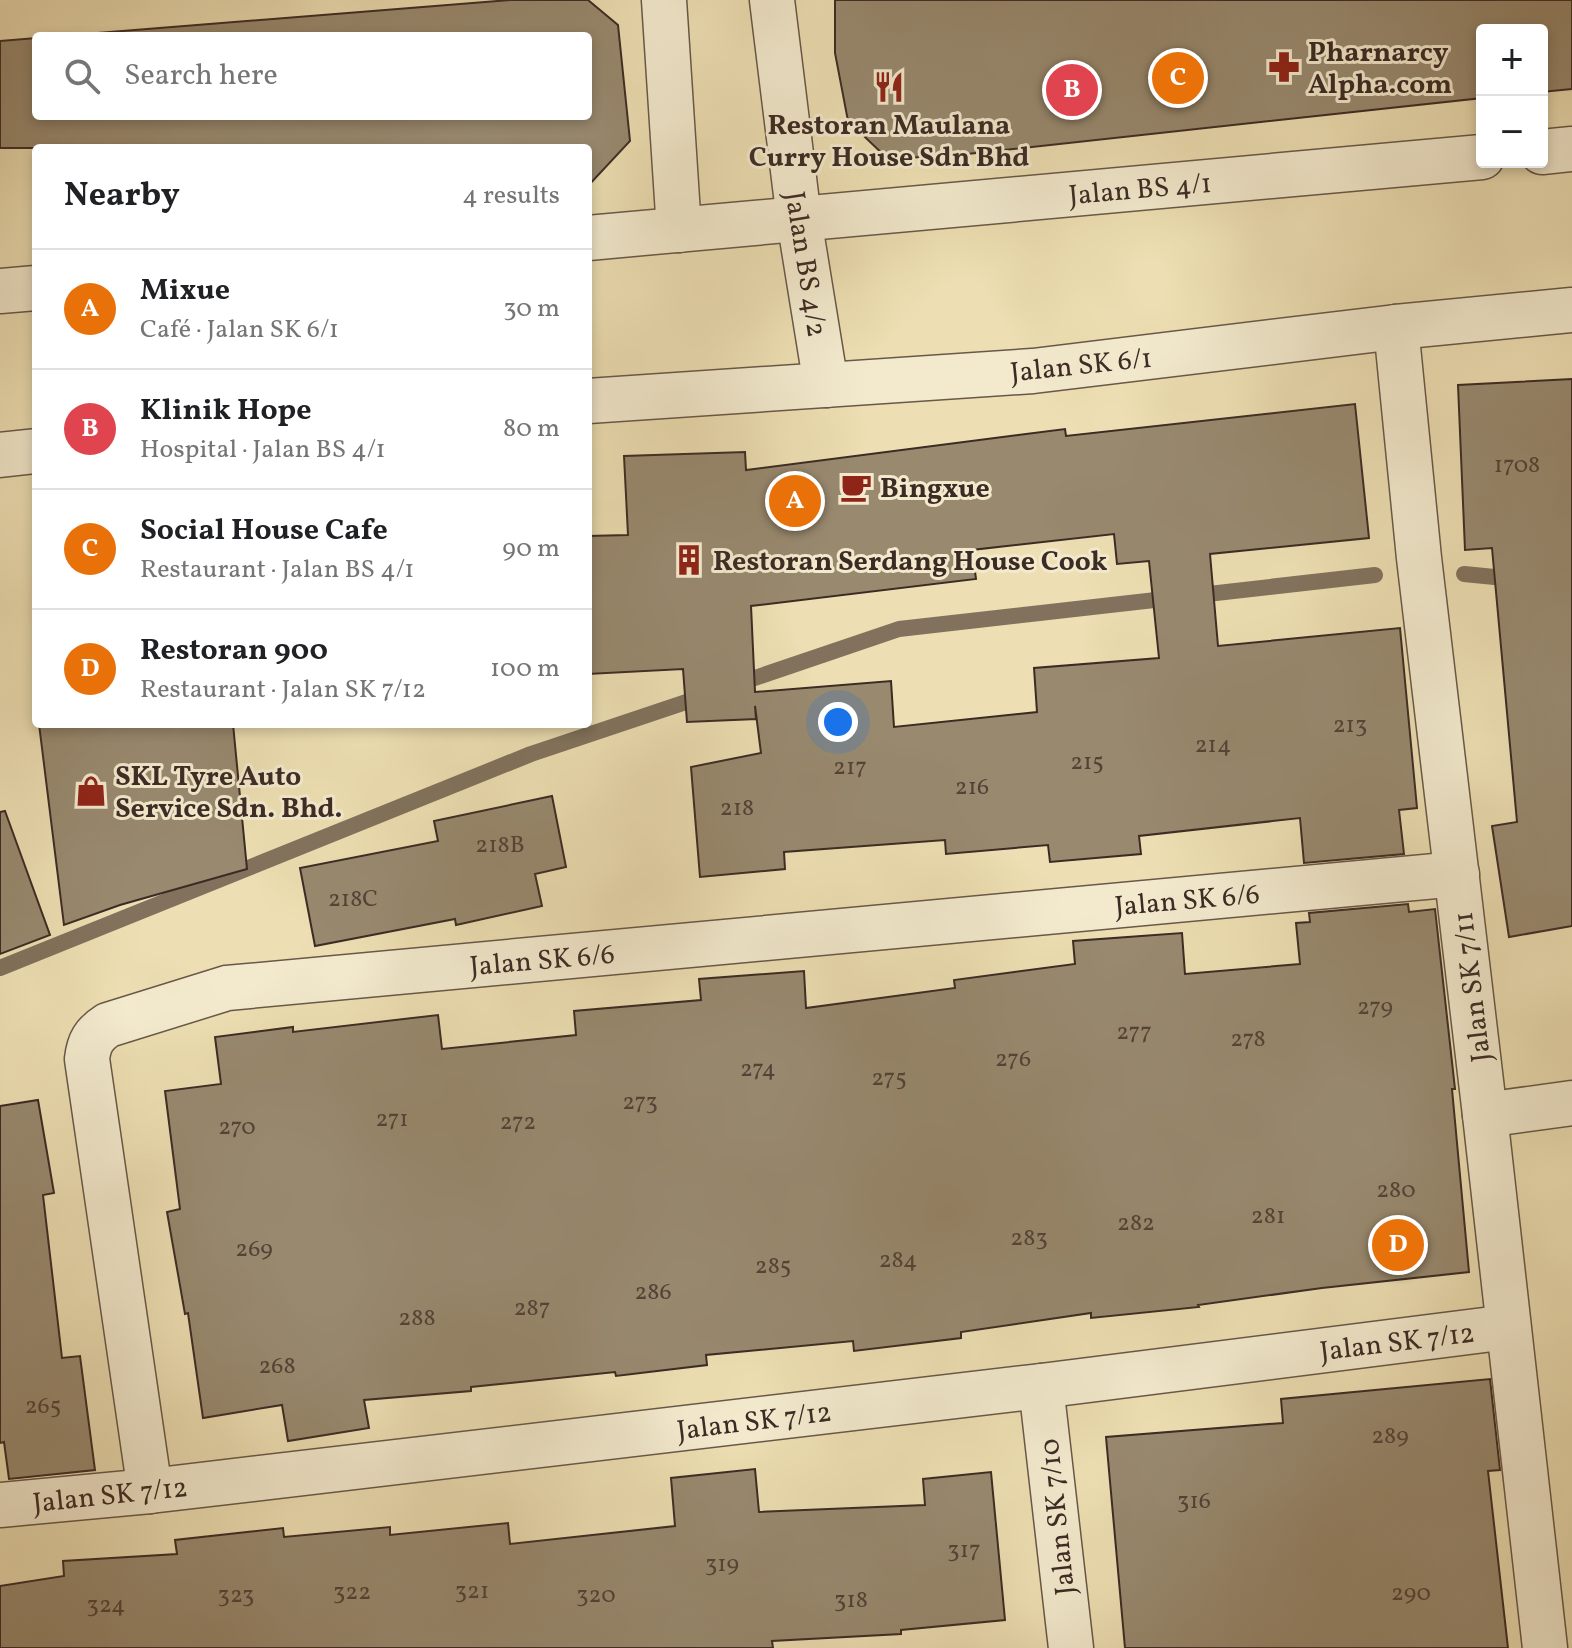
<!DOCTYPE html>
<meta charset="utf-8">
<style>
:root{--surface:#fff;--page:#f6f6f6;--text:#202124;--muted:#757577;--line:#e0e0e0;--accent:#2563eb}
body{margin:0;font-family:Vollkorn,serif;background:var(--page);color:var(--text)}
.controls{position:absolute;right:24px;top:24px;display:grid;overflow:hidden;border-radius:8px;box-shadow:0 4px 12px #0003}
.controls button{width:72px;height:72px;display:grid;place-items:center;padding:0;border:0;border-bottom:2px solid var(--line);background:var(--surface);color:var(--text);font:40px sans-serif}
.you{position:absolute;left:838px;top:722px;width:28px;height:28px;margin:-20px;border:6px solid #fff;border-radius:50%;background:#1a73e8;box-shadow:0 0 0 12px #1a73e833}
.badge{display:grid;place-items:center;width:52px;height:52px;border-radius:50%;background:var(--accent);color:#fff;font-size:26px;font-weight:700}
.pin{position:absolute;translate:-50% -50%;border:4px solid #fff;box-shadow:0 2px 8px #0006}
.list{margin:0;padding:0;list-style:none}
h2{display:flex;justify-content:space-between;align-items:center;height:104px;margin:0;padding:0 32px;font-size:34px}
h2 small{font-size:26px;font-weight:400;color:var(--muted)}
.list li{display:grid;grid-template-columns:52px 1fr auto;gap:24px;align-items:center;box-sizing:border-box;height:120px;padding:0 32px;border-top:2px solid var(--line)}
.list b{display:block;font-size:30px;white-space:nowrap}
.list p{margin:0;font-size:26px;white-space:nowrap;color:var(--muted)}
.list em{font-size:26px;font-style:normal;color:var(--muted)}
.icon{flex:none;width:44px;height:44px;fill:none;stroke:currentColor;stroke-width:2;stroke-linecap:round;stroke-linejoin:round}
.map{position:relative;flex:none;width:1572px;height:1648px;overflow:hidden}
.search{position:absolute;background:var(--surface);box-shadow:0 4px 12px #0003;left:32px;top:32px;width:560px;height:88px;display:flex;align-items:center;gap:20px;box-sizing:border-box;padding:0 28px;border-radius:8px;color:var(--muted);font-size:30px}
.panel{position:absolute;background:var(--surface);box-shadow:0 4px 12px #0003;left:32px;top:144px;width:560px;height:584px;border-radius:8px}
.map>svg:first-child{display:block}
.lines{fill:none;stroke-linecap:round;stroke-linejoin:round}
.stream{stroke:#82725d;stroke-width:16}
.building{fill:#98896f;stroke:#3c2b25;stroke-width:2;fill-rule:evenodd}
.minor-casing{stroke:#685848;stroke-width:47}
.tertiary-casing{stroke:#685848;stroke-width:47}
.minor{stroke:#f3eace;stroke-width:44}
.tertiary{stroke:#f3eace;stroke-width:44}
.labels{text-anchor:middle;stroke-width:6;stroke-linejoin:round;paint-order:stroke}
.number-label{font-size:24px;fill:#534238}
.poi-label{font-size:28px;font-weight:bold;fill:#3c2b25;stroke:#f3eace;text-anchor:start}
.street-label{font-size:28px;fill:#3c2b25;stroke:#f3eace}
</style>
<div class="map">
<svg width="1572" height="1648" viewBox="0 0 1572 1648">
<rect width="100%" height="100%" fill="#eddfb3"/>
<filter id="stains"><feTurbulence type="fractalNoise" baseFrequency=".0025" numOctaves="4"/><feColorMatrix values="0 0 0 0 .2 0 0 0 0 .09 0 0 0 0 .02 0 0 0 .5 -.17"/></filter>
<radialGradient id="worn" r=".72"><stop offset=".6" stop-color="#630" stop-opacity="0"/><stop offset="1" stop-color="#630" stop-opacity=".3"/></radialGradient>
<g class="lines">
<g class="stream">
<polyline points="1464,574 1515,579"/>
<polyline points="737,684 899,629 1375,575"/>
<polyline points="0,968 531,754 704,696"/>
</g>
</g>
<g class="building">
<polygon points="510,0 588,0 618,25 630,141 588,186 588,148 0,148 0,41 36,38 36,116 588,116 588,36 60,36"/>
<polygon points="835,0 1572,0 1572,89 1542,92 1542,30 1482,30 1482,98 958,155 888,159 848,121 835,53"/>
<polygon points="1572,379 1572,926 1509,937 1492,826 1517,822 1492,548 1465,550 1458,385"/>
<path d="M1355,404L1369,538L1210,554L1218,646L1400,628L1417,808L1399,810L1404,854L1304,863L1300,818L1139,836L1141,854L1050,862L1048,845L946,854L945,840L784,852L785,869L700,877L691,767L761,753L755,706L756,719L687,722L683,669L588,674V536L628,535L624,456L745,452L746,470L1065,429L1066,436ZM1114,534L1117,564L1149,561L1159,658L1034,668L1037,712L894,727L891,681L755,692L751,606L976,579L972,550Z"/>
<polygon points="39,724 233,724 247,869 120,905 64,925"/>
<polygon points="552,796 566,867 535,874 542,906 456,925 455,919 315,946 300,868 438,841 434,821"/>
<polygon points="5,811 50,935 0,954 0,812"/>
<polygon points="1408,904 1409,912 1435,909 1455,1089 1452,1089 1469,1272 1322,1288 1198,1305 1199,1307 1091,1318 1091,1313 961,1332 961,1338 854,1351 853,1341 706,1355 707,1365 616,1376 615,1372 471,1387 471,1391 364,1400 369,1428 288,1441 282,1405 203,1418 188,1313 185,1314 167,1212 180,1209 165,1091 221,1084 215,1037 293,1027 293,1032 438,1015 442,1049 576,1035 574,1011 701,1000 699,979 804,971 806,1008 955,988 954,980 1075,964 1073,941 1182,933 1185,974 1300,964 1296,923 1310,922 1309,913"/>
<polygon points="38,1100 54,1193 43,1195 62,1358 80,1356 95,1470 9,1479 4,1442 0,1443 0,1106"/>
<polygon points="1490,1379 1500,1470 1488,1471 1508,1648 1125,1648 1106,1437 1283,1423 1281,1399"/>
<polygon points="755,1469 759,1512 925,1505 923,1479 991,1472 1005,1620 901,1630 901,1634 772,1641 773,1648 0,1648 0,1586 64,1576 63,1561 177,1554 175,1540 283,1528 284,1537 390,1527 390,1535 508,1523 510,1544 675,1526 671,1478"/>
</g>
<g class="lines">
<defs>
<g id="minor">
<polyline points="664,0 679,230"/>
<polyline points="772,0 799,219 826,385"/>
<polyline points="1542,152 1572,149"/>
<polyline points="588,238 1482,157"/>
<polyline points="0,291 36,288"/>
<polyline points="1396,327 1419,558 1485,1115 1545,1648"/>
<polyline points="1485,1115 1572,1103"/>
<polyline points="1041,1386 1071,1648"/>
<path d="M150,1491L87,1059C89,1042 94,1034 108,1025L227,988L1457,874"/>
<polyline points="0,1505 150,1491 1041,1386 1508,1327"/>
</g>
<g id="tertiary">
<polyline points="588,401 1033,371 1396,327 1572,310"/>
<polyline points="0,455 36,451"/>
</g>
</defs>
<use href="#minor" class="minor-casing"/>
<use href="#tertiary" class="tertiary-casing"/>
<use href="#minor" class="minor"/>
<use href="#tertiary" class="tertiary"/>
</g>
<defs>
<symbol id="pharmacy-bare" viewBox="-9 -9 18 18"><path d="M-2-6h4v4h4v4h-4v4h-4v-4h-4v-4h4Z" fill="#8f2418" stroke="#f3eace" stroke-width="2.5" paint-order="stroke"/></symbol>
<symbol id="restaurant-bare" viewBox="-9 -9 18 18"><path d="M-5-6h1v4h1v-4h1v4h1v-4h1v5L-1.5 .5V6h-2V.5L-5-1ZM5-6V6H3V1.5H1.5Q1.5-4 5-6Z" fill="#8f2418" stroke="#f3eace" stroke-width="2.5" paint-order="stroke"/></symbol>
<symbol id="cafe-bare" viewBox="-9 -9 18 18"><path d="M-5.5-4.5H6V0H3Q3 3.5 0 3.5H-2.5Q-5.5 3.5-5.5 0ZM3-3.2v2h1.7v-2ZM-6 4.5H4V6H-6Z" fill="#8f2418" stroke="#f3eace" stroke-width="2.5" paint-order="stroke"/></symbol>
<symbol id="building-bare" viewBox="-9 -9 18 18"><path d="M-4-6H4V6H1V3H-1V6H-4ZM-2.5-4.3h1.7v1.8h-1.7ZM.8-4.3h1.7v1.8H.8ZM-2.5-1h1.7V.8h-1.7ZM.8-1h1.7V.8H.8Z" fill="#8f2418" stroke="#f3eace" stroke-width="2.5" paint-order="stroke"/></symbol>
<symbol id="shop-bare" viewBox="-9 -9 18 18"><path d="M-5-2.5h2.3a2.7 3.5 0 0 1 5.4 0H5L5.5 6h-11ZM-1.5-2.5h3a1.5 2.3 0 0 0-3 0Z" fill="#8f2418" stroke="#f3eace" stroke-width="2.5" paint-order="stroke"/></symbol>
</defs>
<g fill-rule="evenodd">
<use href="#pharmacy-bare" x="1262" y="45" width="44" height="44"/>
<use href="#restaurant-bare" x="867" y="65" width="44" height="44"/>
<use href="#cafe-bare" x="834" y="465" width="44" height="44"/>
<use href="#building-bare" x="667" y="538" width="44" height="44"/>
<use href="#shop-bare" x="69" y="769" width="44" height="44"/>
</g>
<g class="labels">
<g class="number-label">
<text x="1517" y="472">1708</text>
<text x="1350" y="732">213</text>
<text x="1213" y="752">214</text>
<text x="1087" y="769">215</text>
<text x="850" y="774">217</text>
<text x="972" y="794">216</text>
<text x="737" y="815">218</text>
<text x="500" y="852">218B</text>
<text x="353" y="906">218C</text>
<text x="1375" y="1014">279</text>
<text x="1134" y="1039">277</text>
<text x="1248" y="1046">278</text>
<text x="1013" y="1066">276</text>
<text x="758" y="1076">274</text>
<text x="889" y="1085">275</text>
<text x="640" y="1109">273</text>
<text x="392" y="1126">271</text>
<text x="518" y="1129">272</text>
<text x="237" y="1134">270</text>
<text x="1396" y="1197">280</text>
<text x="1268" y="1223">281</text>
<text x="1136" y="1230">282</text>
<text x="1029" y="1245">283</text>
<text x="254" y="1256">269</text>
<text x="898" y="1267">284</text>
<text x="773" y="1273">285</text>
<text x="653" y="1299">286</text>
<text x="532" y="1315">287</text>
<text x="417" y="1325">288</text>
<text x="277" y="1373">268</text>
<text x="43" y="1413">265</text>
<text x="1390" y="1443">289</text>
<text x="1194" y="1508">316</text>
<text x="964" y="1557">317</text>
<text x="722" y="1571">319</text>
<text x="472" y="1598">321</text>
<text x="352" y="1599">322</text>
<text x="1411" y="1600">290</text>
<text x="236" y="1602">323</text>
<text x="596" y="1602">320</text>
<text x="851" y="1607">318</text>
<text x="106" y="1612">324</text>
</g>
<g class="poi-label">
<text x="1308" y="61">Pharnarcy<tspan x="1308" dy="32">Alpha.com</tspan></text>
<text x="889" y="134" text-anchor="middle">Restoran Maulana<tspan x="889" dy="32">Curry House Sdn Bhd</tspan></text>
<text x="880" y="497">Bingxue</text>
<text x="713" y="570">Restoran Serdang House Cook</text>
<text x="115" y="785">SKL Tyre Auto<tspan x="115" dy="32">Service Sdn. Bhd.</tspan></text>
</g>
<g class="street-label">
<text transform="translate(1140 188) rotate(-5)" y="10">Jalan BS 4/1</text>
<text transform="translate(807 264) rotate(81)" y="10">Jalan BS 4/2</text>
<text transform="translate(1081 364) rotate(-6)" y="10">Jalan SK 6/1</text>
<text transform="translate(1187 899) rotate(-5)" y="10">Jalan SK 6/6</text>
<text transform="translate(542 959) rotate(-5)" y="10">Jalan SK 6/6</text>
<text transform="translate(1471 987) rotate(-97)" y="10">Jalan SK 7/11</text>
<text transform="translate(1397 1341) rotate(-7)" y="10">Jalan SK 7/12</text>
<text transform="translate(754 1420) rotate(-7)" y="10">Jalan SK 7/12</text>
<text transform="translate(110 1494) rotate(-6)" y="10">Jalan SK 7/12</text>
<text transform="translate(1056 1517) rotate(-96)" y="10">Jalan SK 7/10</text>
</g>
</g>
<rect width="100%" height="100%" filter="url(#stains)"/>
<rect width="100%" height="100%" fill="url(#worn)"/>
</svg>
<div class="controls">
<button>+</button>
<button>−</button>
</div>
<div class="you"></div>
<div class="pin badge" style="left:795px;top:501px;background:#e8710a">A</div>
<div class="pin badge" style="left:1072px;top:90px;background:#e0444e">B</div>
<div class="pin badge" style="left:1178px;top:78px;background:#e8710a">C</div>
<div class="pin badge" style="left:1398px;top:1245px;background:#e8710a">D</div>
<div class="search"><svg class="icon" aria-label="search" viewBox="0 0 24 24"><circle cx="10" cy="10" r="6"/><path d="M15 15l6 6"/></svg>Search here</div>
<section class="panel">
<h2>Nearby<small>4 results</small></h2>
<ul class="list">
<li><span class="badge" style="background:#e8710a">A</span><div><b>Mixue</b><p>Café · Jalan SK 6/1</p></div><em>30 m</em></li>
<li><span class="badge" style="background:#e0444e">B</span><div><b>Klinik Hope</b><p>Hospital · Jalan BS 4/1</p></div><em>80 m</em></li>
<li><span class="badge" style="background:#e8710a">C</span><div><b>Social House Cafe</b><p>Restaurant · Jalan BS 4/1</p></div><em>90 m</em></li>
<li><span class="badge" style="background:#e8710a">D</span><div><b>Restoran 900</b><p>Restaurant · Jalan SK 7/12</p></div><em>100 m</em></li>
</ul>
</section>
</div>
